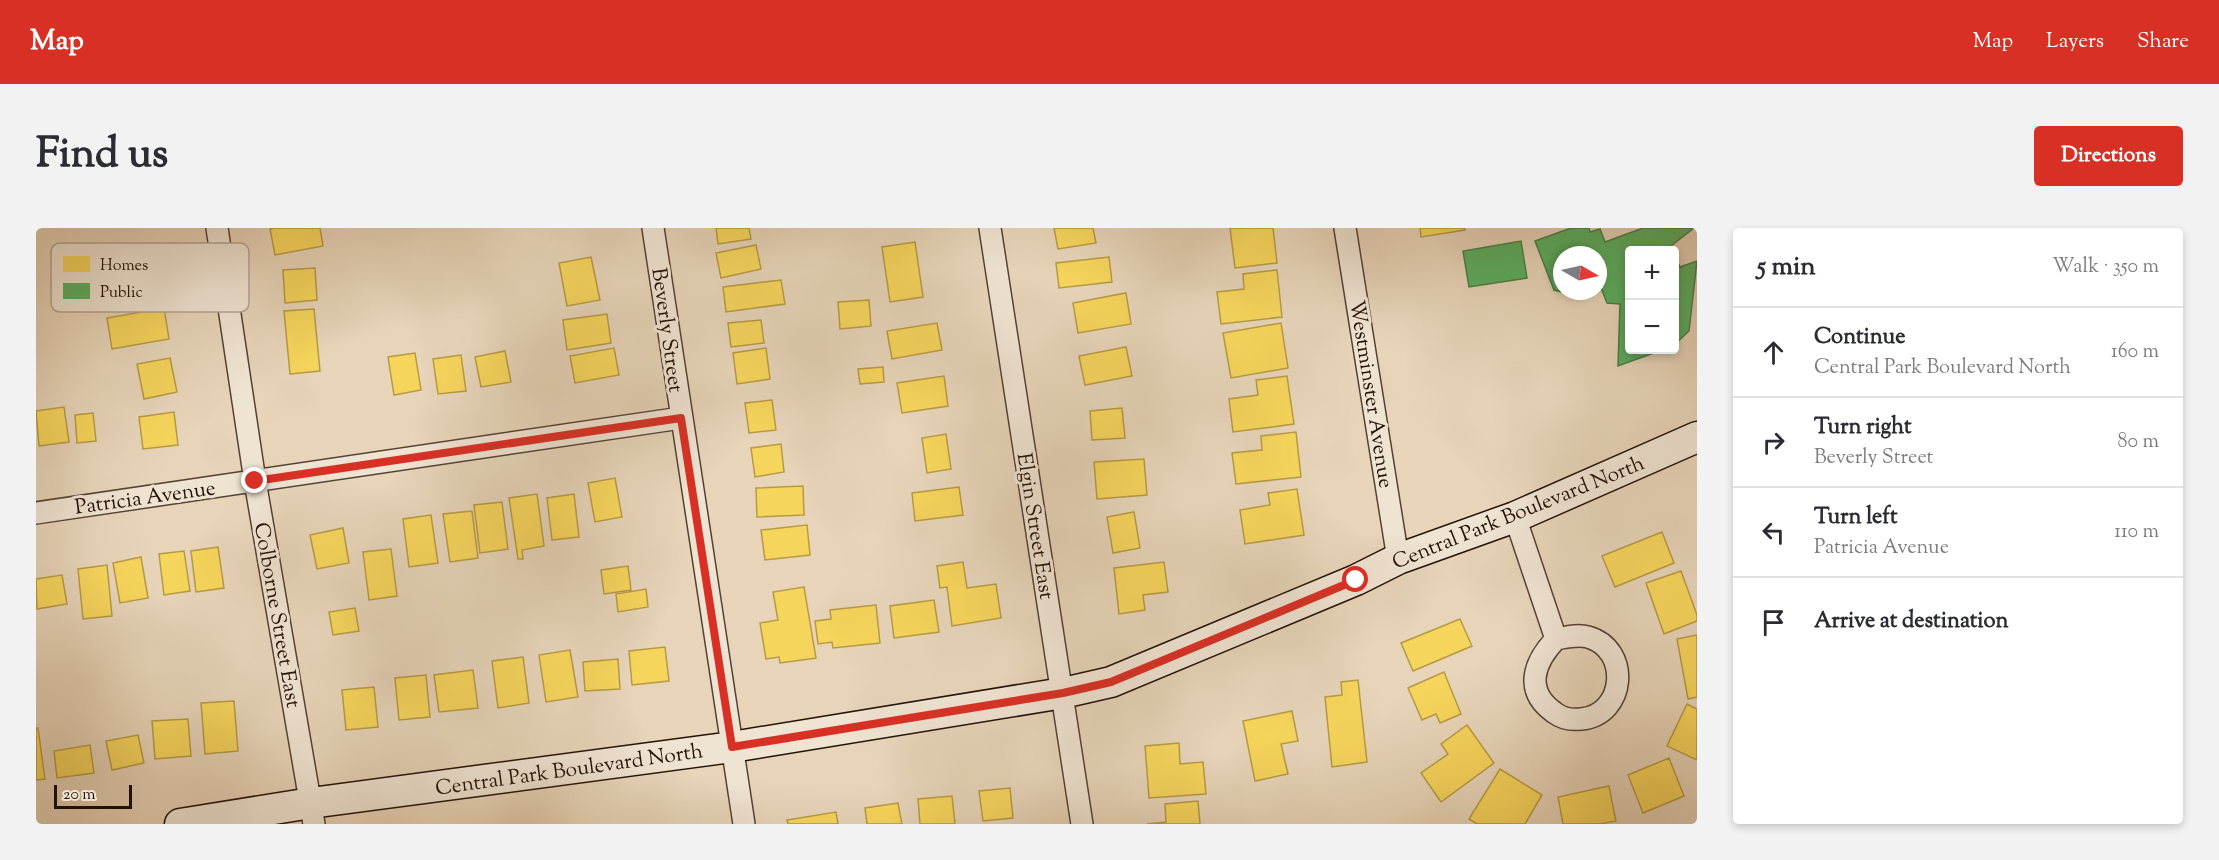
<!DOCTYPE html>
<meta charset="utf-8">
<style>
:root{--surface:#fff;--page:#f2f2f3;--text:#2b2b33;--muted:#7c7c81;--line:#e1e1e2;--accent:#d93025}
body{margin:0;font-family:"Sorts Mill Goudy",serif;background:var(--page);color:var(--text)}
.controls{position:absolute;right:18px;top:18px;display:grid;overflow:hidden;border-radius:6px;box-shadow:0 3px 9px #0003}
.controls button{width:54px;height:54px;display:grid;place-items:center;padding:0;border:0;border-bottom:2px solid var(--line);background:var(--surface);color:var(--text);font:30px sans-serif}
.compass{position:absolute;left:1517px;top:18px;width:54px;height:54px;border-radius:50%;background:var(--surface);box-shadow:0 3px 9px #0003;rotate:99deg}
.scale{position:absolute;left:18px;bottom:15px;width:78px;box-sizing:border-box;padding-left:6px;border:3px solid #241208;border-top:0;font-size:16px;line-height:21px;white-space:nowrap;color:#241208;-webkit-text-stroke:4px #efe3d2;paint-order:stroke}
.stop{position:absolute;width:18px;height:18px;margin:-14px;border:4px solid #d93025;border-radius:50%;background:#fff}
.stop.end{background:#d93025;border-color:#fff;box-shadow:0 2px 6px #0008}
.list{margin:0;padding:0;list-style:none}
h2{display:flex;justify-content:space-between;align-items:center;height:78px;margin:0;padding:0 24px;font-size:26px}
h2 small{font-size:20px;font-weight:400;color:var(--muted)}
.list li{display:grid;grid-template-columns:39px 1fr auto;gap:18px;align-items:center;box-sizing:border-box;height:90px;padding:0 24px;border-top:2px solid var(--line)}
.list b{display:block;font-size:22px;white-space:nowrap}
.list p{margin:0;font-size:20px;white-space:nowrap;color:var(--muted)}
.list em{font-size:20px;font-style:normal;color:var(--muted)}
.icon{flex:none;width:33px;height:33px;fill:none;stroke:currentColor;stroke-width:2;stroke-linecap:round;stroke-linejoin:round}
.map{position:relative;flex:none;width:1661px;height:596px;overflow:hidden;border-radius:6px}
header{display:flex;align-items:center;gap:36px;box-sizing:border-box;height:84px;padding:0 30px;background:var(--accent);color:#fff}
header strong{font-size:28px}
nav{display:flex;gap:33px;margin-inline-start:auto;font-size:21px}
.intro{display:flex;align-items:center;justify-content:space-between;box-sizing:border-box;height:144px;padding:0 36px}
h1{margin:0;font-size:42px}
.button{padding:15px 27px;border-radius:6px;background:var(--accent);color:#fff;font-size:21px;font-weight:700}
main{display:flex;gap:36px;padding:0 36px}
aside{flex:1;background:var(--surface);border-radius:6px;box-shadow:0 3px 9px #0003}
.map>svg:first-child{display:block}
.homes{fill:#f6d55c;stroke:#b79a43;stroke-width:1.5}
.public{fill:#5aae61;stroke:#4a7f46;stroke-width:1.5}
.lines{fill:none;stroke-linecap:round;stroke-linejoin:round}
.street-casing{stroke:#554234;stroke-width:24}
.secondary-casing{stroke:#241208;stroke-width:33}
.street{stroke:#efe3d2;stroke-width:21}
.secondary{stroke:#efe3d2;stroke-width:30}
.route{stroke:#d93025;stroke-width:8}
.labels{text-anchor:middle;stroke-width:6;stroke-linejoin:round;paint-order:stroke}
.street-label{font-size:21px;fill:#241208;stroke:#efe3d2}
.key{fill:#efe3d2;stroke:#b2a495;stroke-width:1.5}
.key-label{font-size:16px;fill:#241208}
</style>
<header>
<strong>Map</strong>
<nav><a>Map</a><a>Layers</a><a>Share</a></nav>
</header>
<div class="intro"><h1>Find us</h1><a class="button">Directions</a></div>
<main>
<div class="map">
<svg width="1661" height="596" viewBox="0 0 1661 596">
<rect width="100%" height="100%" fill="#e7d4b9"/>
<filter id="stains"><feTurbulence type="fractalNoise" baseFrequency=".00333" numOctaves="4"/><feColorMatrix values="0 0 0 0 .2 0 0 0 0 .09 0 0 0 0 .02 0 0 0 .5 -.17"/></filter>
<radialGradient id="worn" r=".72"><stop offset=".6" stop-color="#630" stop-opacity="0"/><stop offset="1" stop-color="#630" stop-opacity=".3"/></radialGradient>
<g class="homes">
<polygon points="239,0 284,0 287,18 239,27 234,1"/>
<polygon points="680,0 713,0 715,11 682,16"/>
<polygon points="1018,0 1057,0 1060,15 1022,21"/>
<polygon points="1194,0 1237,0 1241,35 1199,40"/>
<polygon points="1384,0 1429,0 1429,2 1385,9"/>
<polygon points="879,14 887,69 854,74 846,19"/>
<polygon points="720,17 725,41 685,50 680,25"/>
<polygon points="555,29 564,72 531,78 523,35"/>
<polygon points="1073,29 1076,54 1023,60 1020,35"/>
<polygon points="279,40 281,72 249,75 247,42"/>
<polygon points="1241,42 1246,89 1185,96 1181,64 1208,61 1207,46"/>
<polygon points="745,52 749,76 690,84 687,59"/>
<polygon points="1090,65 1095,96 1042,105 1037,75"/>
<polygon points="833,72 835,98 804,101 802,74"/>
<polygon points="128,80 133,111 76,121 71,90"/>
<polygon points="278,81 284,143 254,146 248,83"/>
<polygon points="571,86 575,115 531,122 527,92"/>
<polygon points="725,92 728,115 695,119 692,95"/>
<polygon points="901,95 906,122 856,131 851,103"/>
<polygon points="1245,95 1252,140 1195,150 1187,105"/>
<polygon points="1090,119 1096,148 1049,157 1043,128"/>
<polygon points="578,120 583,147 539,155 534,128"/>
<polygon points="730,120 734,151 701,156 697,125"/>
<polygon points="469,123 475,154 445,159 439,129"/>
<polygon points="379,125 385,162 358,167 352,129"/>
<polygon points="425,127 430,163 402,166 397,131"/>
<polygon points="134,130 141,164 108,171 101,136"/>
<polygon points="847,139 848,154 824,156 822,141"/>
<polygon points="908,148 912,178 866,185 861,155"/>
<polygon points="1251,148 1258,196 1197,204 1193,171 1222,167 1220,152"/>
<polygon points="736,172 740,202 713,205 709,175"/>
<polygon points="28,179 33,214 3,218 0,183"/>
<polygon points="1086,180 1089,210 1056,212 1054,183"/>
<polygon points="138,184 142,217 107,221 103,189"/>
<polygon points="57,185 60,213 41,215 39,187"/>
<polygon points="1260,204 1265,249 1200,256 1196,225 1226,222 1225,208"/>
<polygon points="910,206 915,241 891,245 886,210"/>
<polygon points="745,216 748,244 719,249 715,220"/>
<polygon points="1108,231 1111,267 1061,271 1058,234"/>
<polygon points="579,250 586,289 559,294 552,255"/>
<polygon points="767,258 768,287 721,289 720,260"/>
<polygon points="923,259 927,287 879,293 876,265"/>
<polygon points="1261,261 1268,307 1209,316 1204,282 1234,277 1232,265"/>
<polygon points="501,266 508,318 486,322 487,331 482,331 473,270"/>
<polygon points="538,266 543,309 516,312 511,270"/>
<polygon points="466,274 472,321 444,325 438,277"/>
<polygon points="436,283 442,330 414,334 407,286"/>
<polygon points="1098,284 1104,320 1077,325 1071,289"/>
<polygon points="395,287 402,335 373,339 367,291"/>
<polygon points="771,297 774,327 729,332 725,302"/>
<polygon points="307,300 313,335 281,341 274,307"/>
<polygon points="1626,304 1638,335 1579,359 1566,328"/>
<polygon points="182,319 188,360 160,364 155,323"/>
<polygon points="355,321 361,368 333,372 327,324"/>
<polygon points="148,323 154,363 128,367 123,326"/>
<polygon points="105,329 112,370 84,375 77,335"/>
<polygon points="927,334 931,360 960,356 965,390 916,398 911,359 904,360 901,338"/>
<polygon points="1128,334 1132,364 1107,367 1109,382 1083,386 1078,340"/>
<polygon points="71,337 76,388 47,391 42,341"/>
<polygon points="592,338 595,362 568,366 565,342"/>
<polygon points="1645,343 1661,387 1661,393 1628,406 1610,355"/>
<polygon points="26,347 31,376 1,381 0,351"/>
<polygon points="768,359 780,430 744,435 743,429 730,431 724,395 742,392 737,364"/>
<polygon points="610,361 612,379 582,384 580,366"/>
<polygon points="898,372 903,404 858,410 854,378"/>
<polygon points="840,377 844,415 797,420 796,414 782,416 779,393 795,391 794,382"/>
<polygon points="319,380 323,403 297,407 293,384"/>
<polygon points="1424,391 1436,418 1377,443 1365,415"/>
<polygon points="1661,407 1661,469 1652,471 1641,411"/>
<polygon points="629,419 633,453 596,457 593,423"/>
<polygon points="534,422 542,469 510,474 503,427"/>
<polygon points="487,429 493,475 462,480 456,433"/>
<polygon points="582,431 584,461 549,463 547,434"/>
<polygon points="437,442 442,480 403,484 398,447"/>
<polygon points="1408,444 1425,486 1404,495 1400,486 1386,492 1372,460"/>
<polygon points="390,447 394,489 363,492 359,450"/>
<polygon points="1322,452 1331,534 1296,539 1289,469 1306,467 1305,454"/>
<polygon points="338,459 342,499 310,502 306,462"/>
<polygon points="198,473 202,523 169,526 165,475"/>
<polygon points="1651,476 1661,481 1661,532 1631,518"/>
<polygon points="1256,483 1262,513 1245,516 1252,546 1219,553 1207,493"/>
<polygon points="152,491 155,528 119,531 116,493"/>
<polygon points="1431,497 1458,535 1405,574 1385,545 1412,526 1405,516"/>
<polygon points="0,500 2,500 9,551 0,552"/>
<polygon points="102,507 108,535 76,542 70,513"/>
<polygon points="1143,515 1144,536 1167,534 1170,566 1113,570 1109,518"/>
<polygon points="54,517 58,545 21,550 18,523"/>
<polygon points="1633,530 1648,568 1607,585 1592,547"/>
<polygon points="1464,541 1506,567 1489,596 1441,596 1433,591"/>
<polygon points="1573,558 1580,593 1564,596 1527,596 1522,569"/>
<polygon points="974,560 977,590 947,593 943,563"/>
<polygon points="916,568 919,596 884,596 882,571"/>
<polygon points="1162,573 1164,596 1111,596 1130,594 1129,576"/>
<polygon points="862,575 866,596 831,596 829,580"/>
<polygon points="800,584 802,596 752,596 751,592"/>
</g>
<g class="public">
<polygon points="1535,0 1553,0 1554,4 1564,1 1569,14 1607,0 1658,0 1635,18 1637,22 1594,22 1594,122 1626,122 1582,138 1584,76 1571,75 1565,60 1562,61 1562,27 1526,27 1526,63 1555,63 1541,68 1518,62 1499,13"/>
<polygon points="1485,13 1491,50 1433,59 1427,23"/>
<polygon points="1638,26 1644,39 1661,33 1653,103 1638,117"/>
</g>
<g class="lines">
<defs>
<g id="street">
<polyline points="181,0 219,253 278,596"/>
<polyline points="617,0 708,596"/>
<polyline points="954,0 1046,596"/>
<polyline points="1309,0 1362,331"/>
<polyline points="0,285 645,190"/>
<path d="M1479,289L1520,411C1531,409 1542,406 1552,409C1595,421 1590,487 1545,491C1536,492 1527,491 1519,485C1487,463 1498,434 1520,411"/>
</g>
<polyline id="secondary" points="144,596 275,575 696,519 1027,465 1075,454 1320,352 1362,331 1479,289 1661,209"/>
</defs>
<use href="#street" class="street-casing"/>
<use href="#secondary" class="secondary-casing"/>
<use href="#street" class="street"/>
<use href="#secondary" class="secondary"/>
</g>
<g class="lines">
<polyline class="route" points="219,253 645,190 696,519 1027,465 1075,454 1320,352"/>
</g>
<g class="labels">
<g class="street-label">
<text transform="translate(632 102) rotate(82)" y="7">Beverly Street</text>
<text transform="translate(1336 166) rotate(81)" y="7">Westminster Avenue</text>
<text transform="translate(109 269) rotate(-8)" y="7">Patricia Avenue</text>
<text transform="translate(1482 284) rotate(-22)" y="7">Central Park Boulevard North</text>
<text transform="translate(1000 298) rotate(81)" y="7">Elgin Street East</text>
<text transform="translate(242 387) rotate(80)" y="7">Colborne Street East</text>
<text transform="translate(533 541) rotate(-8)" y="7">Central Park Boulevard North</text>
</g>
</g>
<rect x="15" y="15" width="198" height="69" rx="9" class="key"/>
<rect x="27" y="28" width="27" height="16" fill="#f6d55c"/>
<rect x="27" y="55" width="27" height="16" fill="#5aae61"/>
<g class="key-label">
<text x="64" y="42">Homes</text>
<text x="64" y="69">Public</text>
</g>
<rect width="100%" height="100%" filter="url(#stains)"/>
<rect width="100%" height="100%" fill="url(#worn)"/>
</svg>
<div class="controls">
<button>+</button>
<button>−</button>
</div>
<svg class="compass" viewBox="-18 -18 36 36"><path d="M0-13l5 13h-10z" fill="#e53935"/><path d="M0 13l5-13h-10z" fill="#7c7c81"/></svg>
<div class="scale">20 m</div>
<div class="stop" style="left:1320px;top:352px"></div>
<div class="stop end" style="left:219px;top:253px"></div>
</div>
<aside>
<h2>5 min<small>Walk · 350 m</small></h2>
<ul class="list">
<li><svg class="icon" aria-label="ahead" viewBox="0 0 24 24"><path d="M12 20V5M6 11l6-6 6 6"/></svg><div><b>Continue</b><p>Central Park Boulevard North</p></div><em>160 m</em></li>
<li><svg class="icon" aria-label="right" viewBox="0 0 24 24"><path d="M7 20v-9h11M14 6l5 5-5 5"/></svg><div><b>Turn right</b><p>Beverly Street</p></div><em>80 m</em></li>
<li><svg class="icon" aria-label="left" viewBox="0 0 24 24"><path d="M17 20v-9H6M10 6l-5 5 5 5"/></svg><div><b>Turn left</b><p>Patricia Avenue</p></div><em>110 m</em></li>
<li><svg class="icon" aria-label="arrive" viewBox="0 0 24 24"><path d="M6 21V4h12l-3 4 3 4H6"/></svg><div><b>Arrive at destination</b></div></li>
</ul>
</aside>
</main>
